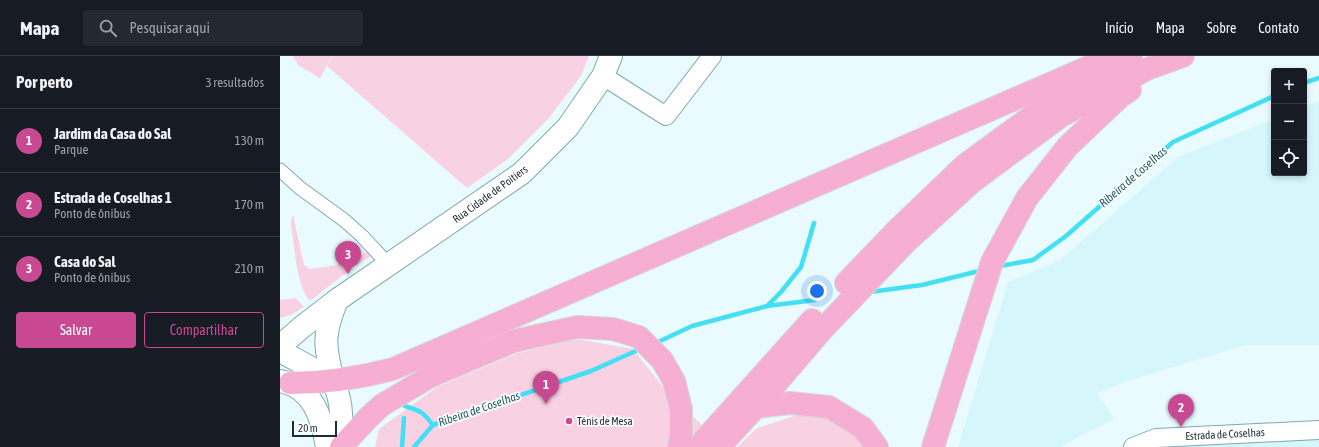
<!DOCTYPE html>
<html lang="pt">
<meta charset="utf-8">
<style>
:root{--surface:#171b24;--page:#242831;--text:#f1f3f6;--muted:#9ea1a6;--line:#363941;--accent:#c84892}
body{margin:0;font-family:"Asap Condensed",sans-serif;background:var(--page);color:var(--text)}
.controls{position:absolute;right:12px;top:12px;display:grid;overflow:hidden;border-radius:4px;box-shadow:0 2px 6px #0003}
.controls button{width:36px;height:36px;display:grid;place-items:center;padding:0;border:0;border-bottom:1px solid var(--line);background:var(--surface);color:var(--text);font:20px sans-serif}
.scale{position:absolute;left:12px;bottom:10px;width:45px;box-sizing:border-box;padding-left:4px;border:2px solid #1c2e31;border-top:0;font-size:11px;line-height:14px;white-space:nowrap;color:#1c2e31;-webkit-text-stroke:3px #fff;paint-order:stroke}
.you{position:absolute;left:537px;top:235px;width:14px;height:14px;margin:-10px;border:3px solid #fff;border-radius:50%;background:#1a73e8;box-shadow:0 0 0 6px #1a73e833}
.badge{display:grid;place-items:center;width:26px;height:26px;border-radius:50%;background:var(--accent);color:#fff;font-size:13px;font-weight:700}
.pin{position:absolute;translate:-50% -33px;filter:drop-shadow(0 1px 2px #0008)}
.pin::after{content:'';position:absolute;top:21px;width:14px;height:12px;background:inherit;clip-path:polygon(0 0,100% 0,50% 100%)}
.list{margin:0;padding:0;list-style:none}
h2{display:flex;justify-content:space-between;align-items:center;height:52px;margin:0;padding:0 16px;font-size:17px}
h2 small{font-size:13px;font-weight:400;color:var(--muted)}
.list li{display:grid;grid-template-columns:26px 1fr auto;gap:12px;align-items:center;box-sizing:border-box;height:64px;padding:0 16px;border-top:1px solid var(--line)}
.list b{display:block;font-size:15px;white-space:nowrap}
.list p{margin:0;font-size:13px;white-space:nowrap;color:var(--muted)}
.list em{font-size:13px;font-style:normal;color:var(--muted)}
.actions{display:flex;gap:8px;padding:12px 16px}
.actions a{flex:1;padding:9px 0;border:1px solid var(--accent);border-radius:4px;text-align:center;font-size:14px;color:var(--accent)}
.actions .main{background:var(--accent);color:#fff}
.icon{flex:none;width:22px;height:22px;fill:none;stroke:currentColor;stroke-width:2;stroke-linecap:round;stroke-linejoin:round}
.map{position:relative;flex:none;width:1039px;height:391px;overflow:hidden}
header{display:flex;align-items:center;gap:24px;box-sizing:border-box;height:56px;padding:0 20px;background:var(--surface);border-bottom:1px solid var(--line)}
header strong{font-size:19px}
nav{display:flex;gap:22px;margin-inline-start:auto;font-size:14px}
.search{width:280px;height:36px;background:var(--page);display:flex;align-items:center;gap:10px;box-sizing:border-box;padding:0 14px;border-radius:4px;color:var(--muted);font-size:15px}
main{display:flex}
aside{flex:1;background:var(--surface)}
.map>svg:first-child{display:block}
.built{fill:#d5f6fb}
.green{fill:#f8d1e3}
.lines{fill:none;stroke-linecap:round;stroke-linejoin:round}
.stream{stroke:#43e0f4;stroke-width:4.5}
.pedestrian-casing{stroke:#7eaab1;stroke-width:15}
.minor-casing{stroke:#7eaab1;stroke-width:20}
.tertiary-casing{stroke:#7eaab1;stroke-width:24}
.secondary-casing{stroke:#7eaab1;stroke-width:24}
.trunk-casing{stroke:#d6d9da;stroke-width:24}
.pedestrian{stroke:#fff;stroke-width:13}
.minor{stroke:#fff;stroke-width:18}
.tertiary{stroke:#fff;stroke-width:22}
.secondary{stroke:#fff;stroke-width:22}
.trunk{stroke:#f6aed3;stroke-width:22}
.poi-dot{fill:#c84892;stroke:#fff;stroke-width:1.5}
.labels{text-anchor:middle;stroke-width:3.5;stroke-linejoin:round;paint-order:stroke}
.street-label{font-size:11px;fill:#1c2e31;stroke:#fff}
.poi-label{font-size:11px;fill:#1c2e31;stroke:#fff;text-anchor:start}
.water-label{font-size:12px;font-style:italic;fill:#1e5c65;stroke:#fff}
</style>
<header>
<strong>Mapa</strong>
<div class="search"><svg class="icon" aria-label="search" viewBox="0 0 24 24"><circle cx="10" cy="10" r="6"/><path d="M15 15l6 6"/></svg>Pesquisar aqui</div>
<nav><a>Início</a><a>Mapa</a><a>Sobre</a><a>Contato</a></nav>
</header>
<main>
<aside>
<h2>Por perto<small>3 resultados</small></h2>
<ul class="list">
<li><span class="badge">1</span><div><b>Jardim da Casa do Sal</b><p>Parque</p></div><em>130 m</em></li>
<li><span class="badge">2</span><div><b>Estrada de Coselhas 1</b><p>Ponto de ônibus</p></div><em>170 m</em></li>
<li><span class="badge">3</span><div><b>Casa do Sal</b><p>Ponto de ônibus</p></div><em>210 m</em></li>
</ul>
<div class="actions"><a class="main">Salvar</a><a>Compartilhar</a></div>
</aside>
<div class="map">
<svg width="1039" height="391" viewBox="0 0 1039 391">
<rect width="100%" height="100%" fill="#e9fbfe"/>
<g class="built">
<polygon points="1039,45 1039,289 966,289 847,325 817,337 834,363 780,391 678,391 728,226 779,205 898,101 994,63 994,117 1024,117 1024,51"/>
<polygon points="1039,378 1039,391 862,391"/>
</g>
<g class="green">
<polygon points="13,0 52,0 40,22 18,9"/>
<polygon points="53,0 309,0 301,20 269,62 228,103 187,132 47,10"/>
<path d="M13,159L24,209L30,213C48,210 63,211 78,198L79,200L91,193L95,198L72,212L30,245C16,230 15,191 11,170V164Z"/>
<polygon points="16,242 24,251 11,259 0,262 0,244"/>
<polygon points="297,283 353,293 387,336 445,391 95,391 99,373 157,331 238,297"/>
<polygon points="517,359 551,362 581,383 586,391 457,391 477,372"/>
</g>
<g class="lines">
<g class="stream">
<polyline points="1024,27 1039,22"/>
<polyline points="720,210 753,204 786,180 893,86 994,40"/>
<polyline points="590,236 642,229 699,215"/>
<polyline points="487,250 535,244"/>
<polyline points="376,287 412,270 487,250 501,236 521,211 534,167"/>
<path d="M125,350C141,355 143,356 153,369L134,391"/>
<polyline points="153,369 311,315 358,294"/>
<polyline points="122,391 124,362"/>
</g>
<defs>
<polyline id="pedestrian" points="0,114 20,132 64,164 82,180 108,208"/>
<g id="minor">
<polyline points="323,20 386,60 432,0"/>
<polyline points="853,391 876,382 1039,374"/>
</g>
<g id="tertiary">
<polyline points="0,290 22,271 57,244 242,117 288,71 323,20 331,0"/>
<path d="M53,324C44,289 43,278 57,244"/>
</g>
<g id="secondary">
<path d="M0,295L53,324C63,349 64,366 54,391"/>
<path d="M0,325C33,331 42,362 47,391"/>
</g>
<g id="trunk">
<polyline points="566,227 616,175 685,109 771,46 851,0"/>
<path d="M10,327C45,327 79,322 113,313L834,0"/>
<polyline points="476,351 510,347 549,351 583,372 597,391"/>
<polyline points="61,391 88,362 102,349 151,320 234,285 297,271 333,273 359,281 382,304 394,325 401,353 401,381 399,391"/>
<polyline points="418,391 532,264"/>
<polyline points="439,391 476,351 542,274 627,185 692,126 781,60 867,13 903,0"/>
<polyline points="653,391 712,206 747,142 788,90 841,40 850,34"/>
</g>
</defs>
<use href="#pedestrian" class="pedestrian-casing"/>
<use href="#minor" class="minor-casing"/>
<use href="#tertiary" class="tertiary-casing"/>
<use href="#secondary" class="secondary-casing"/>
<use href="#trunk" class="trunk-casing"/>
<use href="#pedestrian" class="pedestrian"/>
<use href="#minor" class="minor"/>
<use href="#tertiary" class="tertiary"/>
<use href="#secondary" class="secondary"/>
<use href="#trunk" class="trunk"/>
</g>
<circle class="poi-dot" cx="289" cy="365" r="4"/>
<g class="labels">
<g class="street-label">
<text transform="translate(210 138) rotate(-36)" y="4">Rua Cidade de Poitiers</text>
<text transform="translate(945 378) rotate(-3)" y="4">Estrada de Coselhas</text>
</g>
<g class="poi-label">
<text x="297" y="369">Ténis de Mesa</text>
</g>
<g class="water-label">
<text transform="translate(853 121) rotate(-41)" y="4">Ribeira de Coselhas</text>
<text transform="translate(199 353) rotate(-19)" y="4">Ribeira de Coselhas</text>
</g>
</g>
</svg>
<div class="controls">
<button>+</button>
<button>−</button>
<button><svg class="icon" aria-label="locate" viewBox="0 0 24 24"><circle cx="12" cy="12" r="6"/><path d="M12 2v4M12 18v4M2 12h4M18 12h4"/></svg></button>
</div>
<div class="scale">20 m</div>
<div class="you"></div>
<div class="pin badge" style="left:266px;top:348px">1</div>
<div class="pin badge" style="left:901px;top:371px">2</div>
<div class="pin badge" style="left:68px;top:218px">3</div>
</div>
</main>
